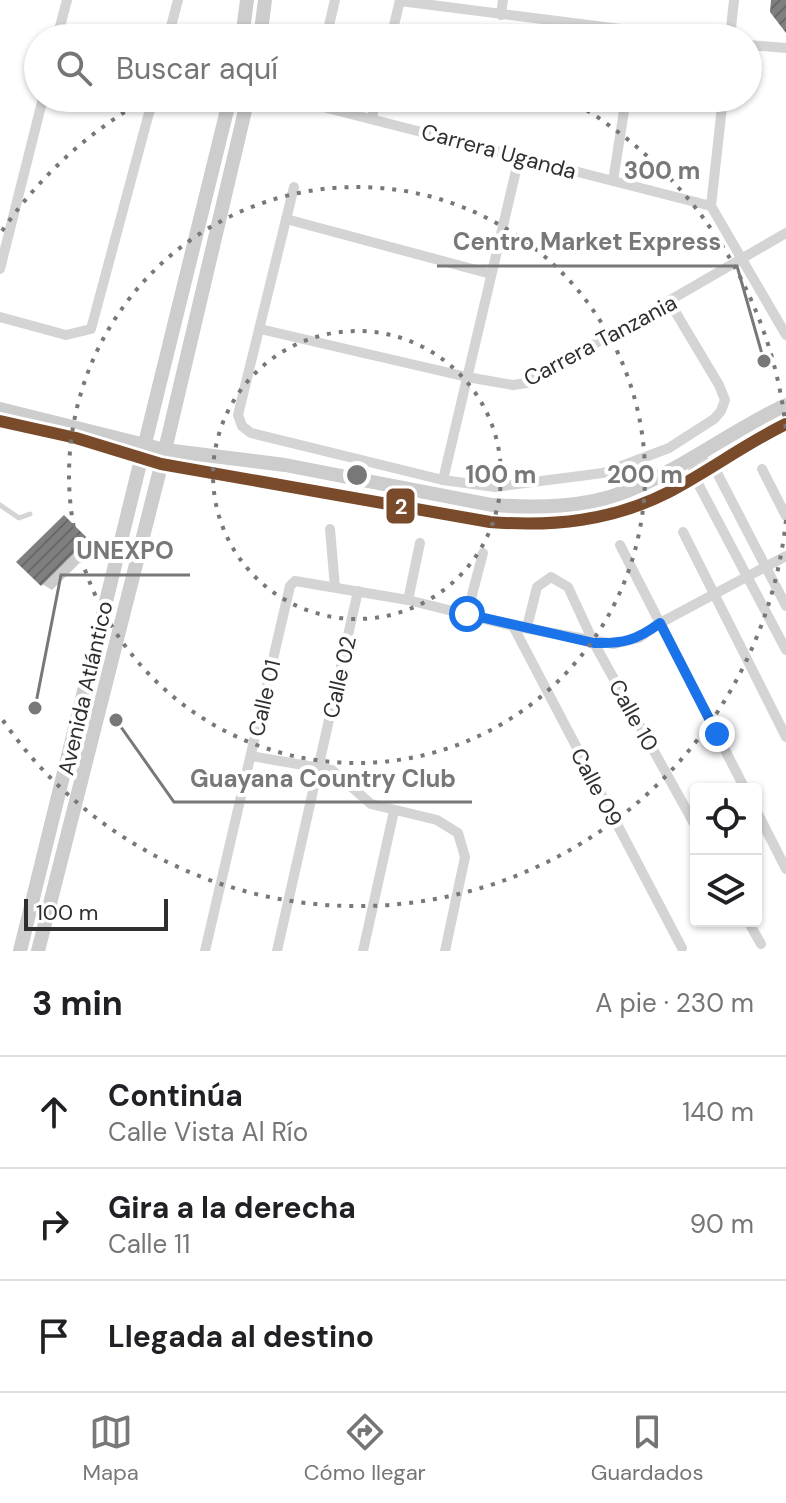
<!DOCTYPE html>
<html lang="es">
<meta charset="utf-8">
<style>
:root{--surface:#fff;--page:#f6f6f6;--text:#202124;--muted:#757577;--line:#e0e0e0;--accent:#787878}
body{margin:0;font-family:"DM Sans",sans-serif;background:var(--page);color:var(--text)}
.controls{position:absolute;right:24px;bottom:24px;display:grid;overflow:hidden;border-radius:8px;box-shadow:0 2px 6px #0004}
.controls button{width:72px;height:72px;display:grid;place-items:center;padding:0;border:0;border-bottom:2px solid var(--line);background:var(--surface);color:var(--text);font:40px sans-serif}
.scale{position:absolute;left:24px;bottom:20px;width:144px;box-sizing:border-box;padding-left:8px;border:4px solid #2f2f2f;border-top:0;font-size:22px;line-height:28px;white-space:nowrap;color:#2f2f2f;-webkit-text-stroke:6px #fff;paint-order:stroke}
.stop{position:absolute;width:24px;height:24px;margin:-18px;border:6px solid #1a73e8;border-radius:50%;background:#fff}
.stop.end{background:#1a73e8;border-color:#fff;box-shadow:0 2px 8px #0008}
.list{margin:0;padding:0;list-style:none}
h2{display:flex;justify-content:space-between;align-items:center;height:104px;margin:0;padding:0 32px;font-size:34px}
h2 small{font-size:26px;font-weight:400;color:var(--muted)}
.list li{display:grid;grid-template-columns:52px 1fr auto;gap:24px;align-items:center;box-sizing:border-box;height:112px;padding:0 32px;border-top:2px solid var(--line)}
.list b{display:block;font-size:30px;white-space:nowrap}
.list p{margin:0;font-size:26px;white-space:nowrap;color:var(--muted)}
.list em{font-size:26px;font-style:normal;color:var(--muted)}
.icon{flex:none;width:44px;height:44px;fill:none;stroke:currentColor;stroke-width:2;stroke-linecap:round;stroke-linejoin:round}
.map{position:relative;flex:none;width:786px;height:951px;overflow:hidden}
.search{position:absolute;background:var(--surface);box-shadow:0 2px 6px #0004;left:24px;right:24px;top:24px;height:88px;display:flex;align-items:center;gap:20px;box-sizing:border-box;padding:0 28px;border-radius:44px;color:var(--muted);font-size:30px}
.sheet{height:440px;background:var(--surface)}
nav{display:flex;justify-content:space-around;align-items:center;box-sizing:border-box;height:112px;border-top:2px solid var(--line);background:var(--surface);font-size:22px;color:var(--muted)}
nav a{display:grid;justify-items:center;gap:4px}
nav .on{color:var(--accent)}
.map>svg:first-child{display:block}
.shadow{fill:#0003}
.building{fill:url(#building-hatch)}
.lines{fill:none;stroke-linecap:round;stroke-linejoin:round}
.lane{stroke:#d4d4d4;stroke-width:5}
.street{stroke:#d4d4d4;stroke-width:10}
.secondary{stroke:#cdcdcd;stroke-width:14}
.bus-1-casing{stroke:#fff;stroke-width:18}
.bus-1{stroke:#7a4b2a;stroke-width:12}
.route{stroke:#1a73e8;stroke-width:10}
.ring{fill:none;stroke:#787878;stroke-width:4;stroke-dasharray:4 8}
.labels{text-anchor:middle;stroke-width:8;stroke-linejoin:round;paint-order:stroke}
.street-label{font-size:22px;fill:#2f2f2f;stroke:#fff}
.centre{fill:#787878;stroke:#fff;stroke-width:4}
.ring-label{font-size:24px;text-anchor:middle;font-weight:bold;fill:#787878;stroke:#fff;stroke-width:8;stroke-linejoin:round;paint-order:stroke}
.leader{fill:none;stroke:#787878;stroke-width:3}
.callout-dot{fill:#787878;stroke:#fff;stroke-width:3}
.callout-label{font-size:24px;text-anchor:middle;font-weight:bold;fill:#787878;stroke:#fff;stroke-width:8;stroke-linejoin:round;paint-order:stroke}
.line-badge{stroke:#fff;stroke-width:3}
.badge-label{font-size:22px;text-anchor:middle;font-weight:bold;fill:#fff}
</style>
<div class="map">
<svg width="786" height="951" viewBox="0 0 786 951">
<defs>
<pattern id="building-hatch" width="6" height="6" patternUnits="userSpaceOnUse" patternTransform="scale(2)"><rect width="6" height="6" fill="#7f7f7f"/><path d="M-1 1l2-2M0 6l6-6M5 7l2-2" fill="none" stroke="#686868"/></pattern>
</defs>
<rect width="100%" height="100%" fill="#fff"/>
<polygon class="shadow" points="64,517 97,546 52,590 42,584"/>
<g class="building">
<polygon points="771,0 786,0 786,33 770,12"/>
<polygon points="64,515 88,539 41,586 16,562"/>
</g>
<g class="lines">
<polyline class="lane" points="0,505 19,518 30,514"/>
<g class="street">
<polyline points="400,1 692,38"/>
<polyline points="501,15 503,0"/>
<polyline points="57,38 67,0"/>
<polyline points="168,38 178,0"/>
<polyline points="326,38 335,0"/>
<polyline points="391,38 400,0"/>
<polyline points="730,38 734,0"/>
<polyline points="748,45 786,48"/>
<polyline points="288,98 711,206"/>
<polyline points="723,98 711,206 786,335"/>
<polyline points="372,118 376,98"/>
<polyline points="613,181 626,98"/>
<polyline points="294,187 238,415 242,426 251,433 443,480 495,487 603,473 669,448 714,419 721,411 725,400 719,385 670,303"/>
<polyline points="286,219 491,274"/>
<polyline points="0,269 43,98"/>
<polyline points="0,317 66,335 91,329 153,98"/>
<polyline points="260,329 467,377 513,385 527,383 786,233"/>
<polyline points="762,469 786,516"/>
<polyline points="443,480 519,158"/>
<polyline points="330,529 335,587"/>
<polyline points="683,532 786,737"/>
<polyline points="620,545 745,789"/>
<polyline points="408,600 420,543"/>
<polyline points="786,606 713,465 692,456 694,476 786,650"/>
<polyline points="467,614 483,553"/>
<polyline points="513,626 682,948"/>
<polyline points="527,627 537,587 551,577 568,587 594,643 696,827"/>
<polyline points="251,756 332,770 371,804 437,820 458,833 465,857 445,951"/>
<polyline points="756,810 786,869"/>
<polyline points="748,921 761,944"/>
<polyline points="205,951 290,586 295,581 408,600 513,626 614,644 639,638 660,623 786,556"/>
<polyline points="277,951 358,591"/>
<polyline points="363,951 394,811"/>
</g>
<g class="secondary">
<polyline points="242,38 247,0"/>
<polyline points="260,38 265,0"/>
<path d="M0,409L165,450L285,465L492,505C538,508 585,508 627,491C683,469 732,430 786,405"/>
<path d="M0,421L76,438L161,464L490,522C553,527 612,521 669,492C709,471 745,444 786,424"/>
<polyline points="20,951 230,98"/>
<polyline points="38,951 165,450 248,98"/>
</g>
<defs>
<path id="bus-1" d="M0,421L76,438L161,464L490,522C553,527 612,521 669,492C709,471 745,444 786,424"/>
</defs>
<use href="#bus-1" class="bus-1-casing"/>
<use href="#bus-1" class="bus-1"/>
</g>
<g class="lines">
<path class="route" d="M467,614L594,643C623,644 637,640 660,623L717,734"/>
</g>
<g class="ring">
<circle cx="357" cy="475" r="144"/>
<circle cx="357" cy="475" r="288"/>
<path d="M786 520A431 431 0 0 1 2 719M2 231A431 431 0 0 1 148 98M566 98A431 431 0 0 1 786 430"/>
</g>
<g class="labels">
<g class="street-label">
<text transform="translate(499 151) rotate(15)" y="8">Carrera Uganda</text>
<text transform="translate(600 340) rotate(-28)" y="8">Carrera Tanzania</text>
<text transform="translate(339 677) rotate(-77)" y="8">Calle 02</text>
<text transform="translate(85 688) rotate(-77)" y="8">Avenida Atlántico</text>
<text transform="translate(264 698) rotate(-77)" y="8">Calle 01</text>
<text transform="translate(634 715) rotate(61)" y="8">Calle 10</text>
<text transform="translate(597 787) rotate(62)" y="8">Calle 09</text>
</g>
</g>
<circle cx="357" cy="475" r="12" class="centre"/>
<g class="ring-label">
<text x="662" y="179">300 m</text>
<text x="501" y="483">100 m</text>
<text x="645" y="483">200 m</text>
</g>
<path class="leader" d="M764 361L737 266H437M35 708L61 575H190M116 720L174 802H472"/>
<g class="callout-dot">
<circle cx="764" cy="361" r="8"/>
<circle cx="35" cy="708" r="8"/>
<circle cx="116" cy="720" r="8"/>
</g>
<g class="callout-label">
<text x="587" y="250">Centro Market Express</text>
<text x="125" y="559">UNEXPO</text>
<text x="323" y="787">Guayana Country Club</text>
</g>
<rect class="line-badge" x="385" y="487" width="31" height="38" rx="8" fill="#7a4b2a"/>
<g class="badge-label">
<text x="401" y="514">2</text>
</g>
</svg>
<div class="controls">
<button><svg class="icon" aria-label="locate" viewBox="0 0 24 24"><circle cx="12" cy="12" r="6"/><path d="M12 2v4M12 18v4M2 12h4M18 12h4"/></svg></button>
<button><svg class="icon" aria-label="layers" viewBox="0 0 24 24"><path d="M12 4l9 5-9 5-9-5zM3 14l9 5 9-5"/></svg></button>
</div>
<div class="scale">100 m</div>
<div class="stop" style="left:467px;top:614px"></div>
<div class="stop end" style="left:717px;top:734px"></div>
<div class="search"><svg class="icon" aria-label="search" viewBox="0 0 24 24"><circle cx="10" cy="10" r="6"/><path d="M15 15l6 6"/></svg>Buscar aquí</div>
</div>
<section class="sheet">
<h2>3 min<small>A pie · 230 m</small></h2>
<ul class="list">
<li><svg class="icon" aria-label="ahead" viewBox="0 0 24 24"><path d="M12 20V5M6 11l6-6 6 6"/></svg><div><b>Continúa</b><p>Calle Vista Al Río</p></div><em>140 m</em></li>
<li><svg class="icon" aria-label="right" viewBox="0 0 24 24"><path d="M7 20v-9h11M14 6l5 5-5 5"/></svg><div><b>Gira a la derecha</b><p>Calle 11</p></div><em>90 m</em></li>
<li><svg class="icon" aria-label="arrive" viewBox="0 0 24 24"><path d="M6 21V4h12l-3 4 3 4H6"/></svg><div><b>Llegada al destino</b></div></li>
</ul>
</section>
<nav>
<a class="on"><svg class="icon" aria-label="map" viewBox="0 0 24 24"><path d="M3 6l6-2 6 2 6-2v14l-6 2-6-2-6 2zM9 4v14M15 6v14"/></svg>Mapa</a>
<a><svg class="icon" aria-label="directions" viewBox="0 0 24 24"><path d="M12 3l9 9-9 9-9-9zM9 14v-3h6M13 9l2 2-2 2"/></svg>Cómo llegar</a>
<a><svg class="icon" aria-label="saved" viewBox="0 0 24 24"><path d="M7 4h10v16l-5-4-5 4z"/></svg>Guardados</a>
</nav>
